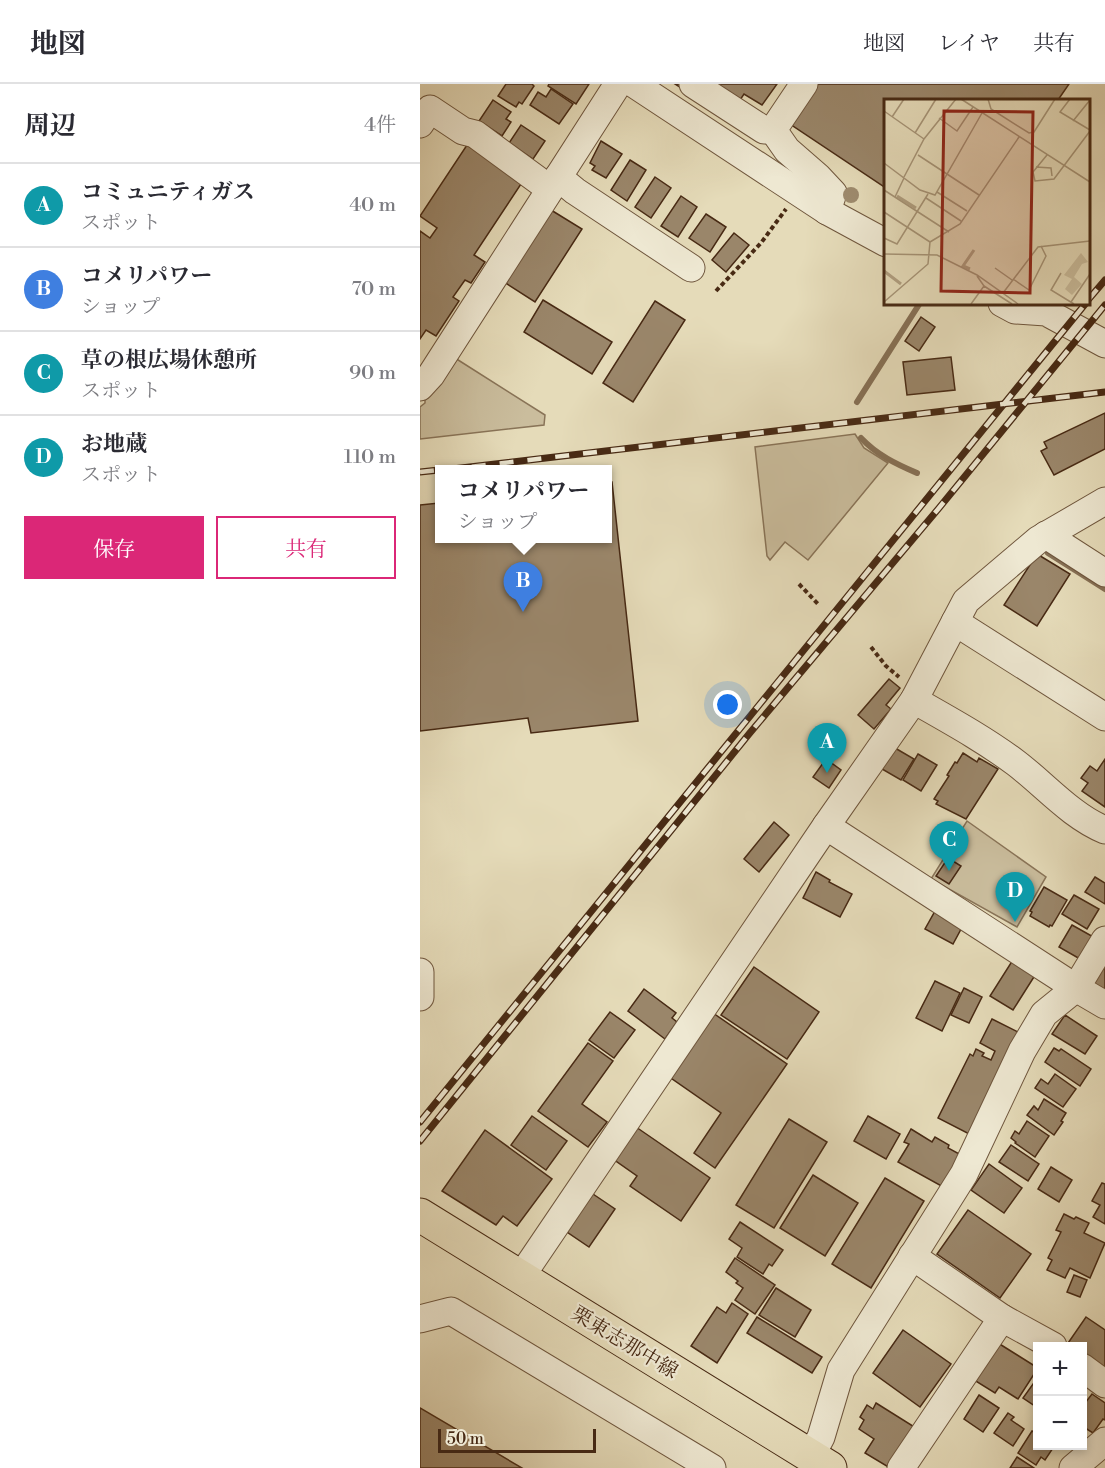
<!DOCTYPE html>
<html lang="ja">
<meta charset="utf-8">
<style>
:root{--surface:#fff;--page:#f7f7f7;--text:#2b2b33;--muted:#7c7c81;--line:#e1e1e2;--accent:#db2777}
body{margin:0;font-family:"Libre Bodoni","Noto Serif JP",serif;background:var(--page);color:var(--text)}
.controls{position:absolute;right:18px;bottom:18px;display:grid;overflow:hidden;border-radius:0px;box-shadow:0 3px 9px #0003}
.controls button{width:54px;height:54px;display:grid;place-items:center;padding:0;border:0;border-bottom:2px solid var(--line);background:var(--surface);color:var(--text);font:30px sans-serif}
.scale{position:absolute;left:18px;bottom:15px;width:158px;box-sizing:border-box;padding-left:6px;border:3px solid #482a14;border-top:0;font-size:16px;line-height:21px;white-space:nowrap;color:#482a14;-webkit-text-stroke:4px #eee8d2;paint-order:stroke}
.you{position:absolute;left:308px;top:621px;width:21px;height:21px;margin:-15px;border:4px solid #fff;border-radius:50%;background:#1a73e8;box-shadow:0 0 0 9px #1a73e833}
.badge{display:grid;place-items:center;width:39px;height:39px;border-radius:50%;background:var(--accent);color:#fff;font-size:20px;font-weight:700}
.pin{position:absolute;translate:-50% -50px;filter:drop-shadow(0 2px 3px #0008)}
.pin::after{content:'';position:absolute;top:32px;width:21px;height:18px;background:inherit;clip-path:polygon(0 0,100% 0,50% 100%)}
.popup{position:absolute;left:15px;top:381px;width:177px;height:78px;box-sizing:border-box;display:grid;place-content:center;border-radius:0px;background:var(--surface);filter:drop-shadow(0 2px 4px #0005);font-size:20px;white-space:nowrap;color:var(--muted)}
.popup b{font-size:22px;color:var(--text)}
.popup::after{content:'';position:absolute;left:50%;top:100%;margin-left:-12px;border:12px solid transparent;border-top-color:var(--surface)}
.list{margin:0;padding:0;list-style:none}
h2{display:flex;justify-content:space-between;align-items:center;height:78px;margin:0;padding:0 24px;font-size:26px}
h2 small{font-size:20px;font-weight:400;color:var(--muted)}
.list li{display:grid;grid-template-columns:39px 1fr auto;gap:18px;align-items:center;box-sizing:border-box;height:84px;padding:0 24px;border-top:2px solid var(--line)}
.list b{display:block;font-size:22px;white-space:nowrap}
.list p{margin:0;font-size:20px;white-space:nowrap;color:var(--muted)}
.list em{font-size:20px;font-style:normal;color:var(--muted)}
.actions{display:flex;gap:12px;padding:18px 24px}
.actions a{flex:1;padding:14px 0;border:2px solid var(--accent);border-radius:0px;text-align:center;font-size:21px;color:var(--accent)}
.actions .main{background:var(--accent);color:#fff}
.map{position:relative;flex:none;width:685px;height:1384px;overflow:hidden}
header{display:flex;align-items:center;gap:36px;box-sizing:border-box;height:84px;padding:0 30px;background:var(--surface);border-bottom:2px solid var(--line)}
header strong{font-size:28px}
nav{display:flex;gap:33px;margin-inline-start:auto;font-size:21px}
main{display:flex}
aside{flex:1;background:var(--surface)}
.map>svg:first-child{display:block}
.green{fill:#cabd9d;stroke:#897458;stroke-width:1.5}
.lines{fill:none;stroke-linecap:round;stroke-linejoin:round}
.stream{stroke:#867055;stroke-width:6}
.building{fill:#9a866a;stroke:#482a14;stroke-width:1.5}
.minor-casing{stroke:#6f563d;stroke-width:29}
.major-casing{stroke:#482a14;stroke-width:35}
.path{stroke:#482a14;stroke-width:4;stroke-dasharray:4.5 3;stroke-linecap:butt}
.minor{stroke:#eee8d2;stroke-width:27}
.major{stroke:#e5dbb9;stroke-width:33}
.rail-casing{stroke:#482a14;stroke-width:7}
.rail{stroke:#eee8d2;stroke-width:4.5;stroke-dasharray:14;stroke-linecap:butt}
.tree{fill:#9d8a6d}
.labels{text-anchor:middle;stroke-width:4.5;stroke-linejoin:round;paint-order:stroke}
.street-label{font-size:20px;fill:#482a14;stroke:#eee8d2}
.inset-river{fill:none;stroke:#b09f81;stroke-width:3}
.inset-road{fill:none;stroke:#a69477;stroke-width:1.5}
.view{fill:#8f2418;fill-opacity:0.15;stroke:#8f2418;stroke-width:3}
.inset-edge{fill:none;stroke:#482a14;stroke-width:3}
</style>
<header>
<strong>地図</strong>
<nav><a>地図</a><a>レイヤ</a><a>共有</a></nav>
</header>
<main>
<aside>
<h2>周辺<small>4件</small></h2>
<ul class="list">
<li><span class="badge" style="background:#0f9aa8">A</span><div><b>コミュニティガス</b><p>スポット</p></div><em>40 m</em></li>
<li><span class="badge" style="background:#3f7fe0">B</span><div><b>コメリパワー</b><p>ショップ</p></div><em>70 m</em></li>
<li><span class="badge" style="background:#0f9aa8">C</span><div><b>草の根広場休憩所</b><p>スポット</p></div><em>90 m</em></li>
<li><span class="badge" style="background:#0f9aa8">D</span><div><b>お地蔵</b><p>スポット</p></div><em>110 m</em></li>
</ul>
<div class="actions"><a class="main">保存</a><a>共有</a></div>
</aside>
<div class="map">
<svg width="685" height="1384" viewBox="0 0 685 1384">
<rect width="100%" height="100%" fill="#e5dbb9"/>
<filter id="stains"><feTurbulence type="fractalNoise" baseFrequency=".00333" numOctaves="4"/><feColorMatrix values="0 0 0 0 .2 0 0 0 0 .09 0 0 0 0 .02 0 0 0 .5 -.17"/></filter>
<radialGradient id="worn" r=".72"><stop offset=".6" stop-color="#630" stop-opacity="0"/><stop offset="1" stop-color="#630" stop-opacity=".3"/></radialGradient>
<g class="green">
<polygon points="35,274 125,331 124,341 0,355 0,323 5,319 5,312"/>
<polygon points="435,350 444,364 468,379 388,476 365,458 350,476 347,472 335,363"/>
<polygon points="547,737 626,793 597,843 511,795"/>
</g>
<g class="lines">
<g class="stream">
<polyline points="437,318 500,219"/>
<path d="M441,354C457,371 476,380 497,389"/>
<polyline points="628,469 685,505"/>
</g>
</g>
<g class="building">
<polygon points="86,0 112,0 114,2 102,20 99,18 96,23 78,12"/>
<polygon points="129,0 169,0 156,20 128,2"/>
<polygon points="255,0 357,0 342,21 324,10 308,34"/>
<polygon points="398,0 649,0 638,16 466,16 466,104 370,40"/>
<polygon points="131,5 153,20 139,40 110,21 118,8 126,13"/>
<polygon points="73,16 91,28 86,35 91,38 82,52 59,37"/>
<polygon points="101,41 125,57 113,75 89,59"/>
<polygon points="181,57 202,70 186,94 172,86 175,82 170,79"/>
<polygon points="47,61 103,97 54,171 65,178 51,199 45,196 33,213 39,217 16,252 6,246 0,255 0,147 10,154 17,144 0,132"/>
<polygon points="210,76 226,86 207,117 191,106"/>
<polygon points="235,93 251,104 231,134 215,123"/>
<polygon points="261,112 277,123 258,153 241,142"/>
<polygon points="131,126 162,145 115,218 84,198"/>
<polygon points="286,130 306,143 290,168 269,154"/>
<polygon points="314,149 329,161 306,188 292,176"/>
<polygon points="123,216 192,258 172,290 104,248"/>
<polygon points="235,217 265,236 213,318 183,299"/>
<polygon points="501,233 515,243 499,267 485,257"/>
<polygon points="531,273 535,306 487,311 483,278"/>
<polygon points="685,329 685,365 634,391 621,367 627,364 624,358"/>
<polygon points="187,398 192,398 218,637 111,649 108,634 0,647 0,421 19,419 19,454 187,454"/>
<polygon points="617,470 650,490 617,542 584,521"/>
<polygon points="469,595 480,604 466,621 471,625 454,645 438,631"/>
<polygon points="475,664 494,675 481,696 462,685"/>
<polygon points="543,669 557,678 559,674 578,685 546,735 516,720 518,717 514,715 529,692 527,691 535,678 537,679"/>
<polygon points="498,670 517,681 501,707 483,696"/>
<polygon points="406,675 421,686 409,704 393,693"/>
<polygon points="685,675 685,723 662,707 668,699 661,694 670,682 677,687"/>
<polygon points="354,738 369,751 339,788 324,775"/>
<polygon points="528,774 541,782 529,800 516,792"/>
<polygon points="396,788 410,796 409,798 432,810 420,833 383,814"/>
<polygon points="675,793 685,799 685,820 665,808"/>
<polygon points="624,803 647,816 632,842 630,841 629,843 610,832 612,828 610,827"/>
<polygon points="654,811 679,825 667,845 642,830"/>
<polygon points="519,820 547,834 533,860 505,845"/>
<polygon points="652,841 677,855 660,875 639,863"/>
<polygon points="685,870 685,914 666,903"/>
<polygon points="596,871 619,885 593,926 570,912"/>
<polygon points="334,883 399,928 367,975 301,931"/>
<polygon points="515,897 540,909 522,947 496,934"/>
<polygon points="544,904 562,913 549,939 531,931"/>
<polygon points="224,905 256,929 252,934 257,938 245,955 208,927"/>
<polygon points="190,928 215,946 194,974 169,956"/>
<polygon points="293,929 367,980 295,1084 274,1069 301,1029 248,992"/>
<polygon points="645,931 677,952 665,970 632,950"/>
<polygon points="572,935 606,952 557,1054 518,1034 550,970 553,972 556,965 564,969 562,972 571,976 575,967 560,959"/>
<polygon points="168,959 193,977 162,1020 187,1038 168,1063 118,1027"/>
<polygon points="634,964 639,967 641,965 671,985 660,1002 625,978"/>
<polygon points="635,990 656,1005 643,1023 615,1004 621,995 628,1000"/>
<polygon points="624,1015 646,1029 641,1037 643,1038 634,1051 607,1031 614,1022 618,1026"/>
<polygon points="112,1032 147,1057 126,1086 91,1061"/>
<polygon points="448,1032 480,1050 466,1075 434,1057"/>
<polygon points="369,1035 407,1058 354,1144 316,1121"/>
<polygon points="607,1037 629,1052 615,1073 595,1059 596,1058 591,1054 595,1047 599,1050"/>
<polygon points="216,1043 290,1094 261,1137 210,1102 217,1092 193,1075"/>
<polygon points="491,1045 512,1058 515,1053 529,1061 528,1064 543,1072 525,1104 478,1078 489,1060 484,1058"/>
<polygon points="65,1046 132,1095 97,1142 83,1132 76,1141 22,1107"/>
<polygon points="591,1061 619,1080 608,1097 579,1078"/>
<polygon points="569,1080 602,1104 584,1129 551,1106"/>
<polygon points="631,1083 652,1096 639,1118 618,1105"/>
<polygon points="393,1091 438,1119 405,1172 360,1144"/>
<polygon points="465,1094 504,1117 451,1204 412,1180"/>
<polygon points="682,1099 685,1100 685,1140 673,1133 680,1121 672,1117"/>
<polygon points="170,1108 195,1125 169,1163 144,1146"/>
<polygon points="548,1126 611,1170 580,1214 517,1170"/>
<polygon points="644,1130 654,1135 656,1133 669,1139 664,1149 685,1159 670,1194 650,1184 645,1194 627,1186 632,1176 628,1174 641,1148 636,1146"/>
<polygon points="320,1138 363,1166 352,1182 349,1180 343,1190 317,1173 322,1164 309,1155"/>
<polygon points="315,1174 355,1201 335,1230 315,1216 323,1204 316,1199 318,1197 306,1188"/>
<polygon points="654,1191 667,1196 660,1213 647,1208"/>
<polygon points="356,1204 391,1226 375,1253 339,1231"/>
<polygon points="312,1219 328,1230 297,1279 271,1262 297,1223 306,1229"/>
<polygon points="337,1233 402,1273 392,1289 327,1249"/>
<polygon points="666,1233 685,1246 685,1292 662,1276 662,1262 646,1262"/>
<polygon points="483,1246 531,1280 500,1323 453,1289"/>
<polygon points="570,1254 618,1284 598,1315 579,1303 575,1309 554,1296"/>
<polygon points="618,1293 618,1324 603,1314"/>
<polygon points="672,1310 685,1319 685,1336 683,1335 673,1349 662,1342 662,1323"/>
<polygon points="559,1311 579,1324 563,1348 544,1335"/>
<polygon points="456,1319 496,1344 470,1384 445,1369 454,1355 439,1345 444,1336 440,1333 447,1321 453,1325"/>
<polygon points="0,1324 102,1384 0,1384"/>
<polygon points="588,1329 594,1333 591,1336 604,1345 593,1362 574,1349"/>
<polygon points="612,1347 618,1350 618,1362 630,1362 633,1364 625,1376 621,1373 616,1381 598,1369"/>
<polygon points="597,1373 614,1384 590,1384"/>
</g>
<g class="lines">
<defs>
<g id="minor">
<polyline points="214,0 407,127 466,159"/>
<polyline points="273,0 344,46 353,46"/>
<polyline points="384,0 353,46 367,66 398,93 413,109 407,127"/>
<polyline points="0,40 10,25 43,47 55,50 130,105"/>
<polyline points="138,93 155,107 271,184"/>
<polyline points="582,219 595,226 626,228 685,260"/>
<polyline points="0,303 11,291 198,0"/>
<polyline points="626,451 685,489"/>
<polyline points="535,538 685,633"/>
<path d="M494,616C529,636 564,655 596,679C625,701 651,732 685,746"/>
<polyline points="406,742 656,904 685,921"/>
<polyline points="0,888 0,913"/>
<polyline points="492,1172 582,1234"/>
<polyline points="100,1194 406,742 494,616 546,517 618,456 685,417"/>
<polyline points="0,1235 31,1227 292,1384"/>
<polyline points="662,1283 685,1300"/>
<polyline points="391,1372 401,1353 421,1286 544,1090 602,967 624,930 656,904 685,856"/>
<polyline points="481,1384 582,1234 633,1262"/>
<polyline points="653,1384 685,1357"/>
</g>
<polyline id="major" points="0,1131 410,1384"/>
</defs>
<use href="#minor" class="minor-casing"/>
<use href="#major" class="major-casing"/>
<g class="path">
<polyline points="296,207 341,159 366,125"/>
<polyline points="379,500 399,521"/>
<polyline points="451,563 466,582 479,593"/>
</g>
<use href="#minor" class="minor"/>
<use href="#major" class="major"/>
<defs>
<g id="rail">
<polyline points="668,216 685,196"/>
<polyline points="24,386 685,308"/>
<polyline points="0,388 19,386"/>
<polyline points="0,1038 666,219"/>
<polyline points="0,1057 329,650 519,424 685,221"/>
</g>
</defs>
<use href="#rail" class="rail-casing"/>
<use href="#rail" class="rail"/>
</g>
<circle class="tree" cx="431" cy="111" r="8"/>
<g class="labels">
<g class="street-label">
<text transform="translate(205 1258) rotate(31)" y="7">栗東志那中線</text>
</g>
</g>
<g transform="translate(464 15)">
<rect width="206" height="206" fill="#e5dbb9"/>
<path d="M197,154L204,163L198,165L190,178L198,185L188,196L181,190L188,180L180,176Z" fill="#cabd9d"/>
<path class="inset-river" d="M13,97L32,109M86,170L79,167L90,151M0,172L17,185"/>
<path class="inset-road" d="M77,0L206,83M104,0L107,10L145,34L150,33L171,0M186,0L176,13L206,31M0,12L40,40M8,18L20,0M55,19L73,32L89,8M189,22L206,1M31,34L52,0M34,56L95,96M163,56L149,73L151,82L170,80L206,32M0,64L36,91L51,96L98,14M152,68L167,69L168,77M20,78L40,40L72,0M0,91L65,133M53,93L83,112M11,98L20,79M42,99L77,122M0,113L46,143M0,139L13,145L44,95M46,143L76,125L135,38M0,155L53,156L93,176L134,205M111,169L128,181M177,174L167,191L190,205M129,180L145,191L162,157L157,147M100,187L128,205M119,194L154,148L206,142M0,203L44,165L46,143M187,203L206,175M87,205L100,187L93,177"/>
<path class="view" d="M60,12L149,13L146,194L57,192Z"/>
<rect width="206" height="206" class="inset-edge"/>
</g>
<rect width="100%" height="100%" filter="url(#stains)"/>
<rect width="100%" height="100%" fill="url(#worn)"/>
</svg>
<div class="controls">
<button>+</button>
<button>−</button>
</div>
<div class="scale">50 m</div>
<div class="you"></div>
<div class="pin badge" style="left:407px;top:689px;background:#0f9aa8">A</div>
<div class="pin badge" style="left:103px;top:528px;background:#3f7fe0">B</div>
<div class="popup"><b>コメリパワー</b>ショップ</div>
<div class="pin badge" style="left:529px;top:787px;background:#0f9aa8">C</div>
<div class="pin badge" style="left:595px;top:838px;background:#0f9aa8">D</div>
</div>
</main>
